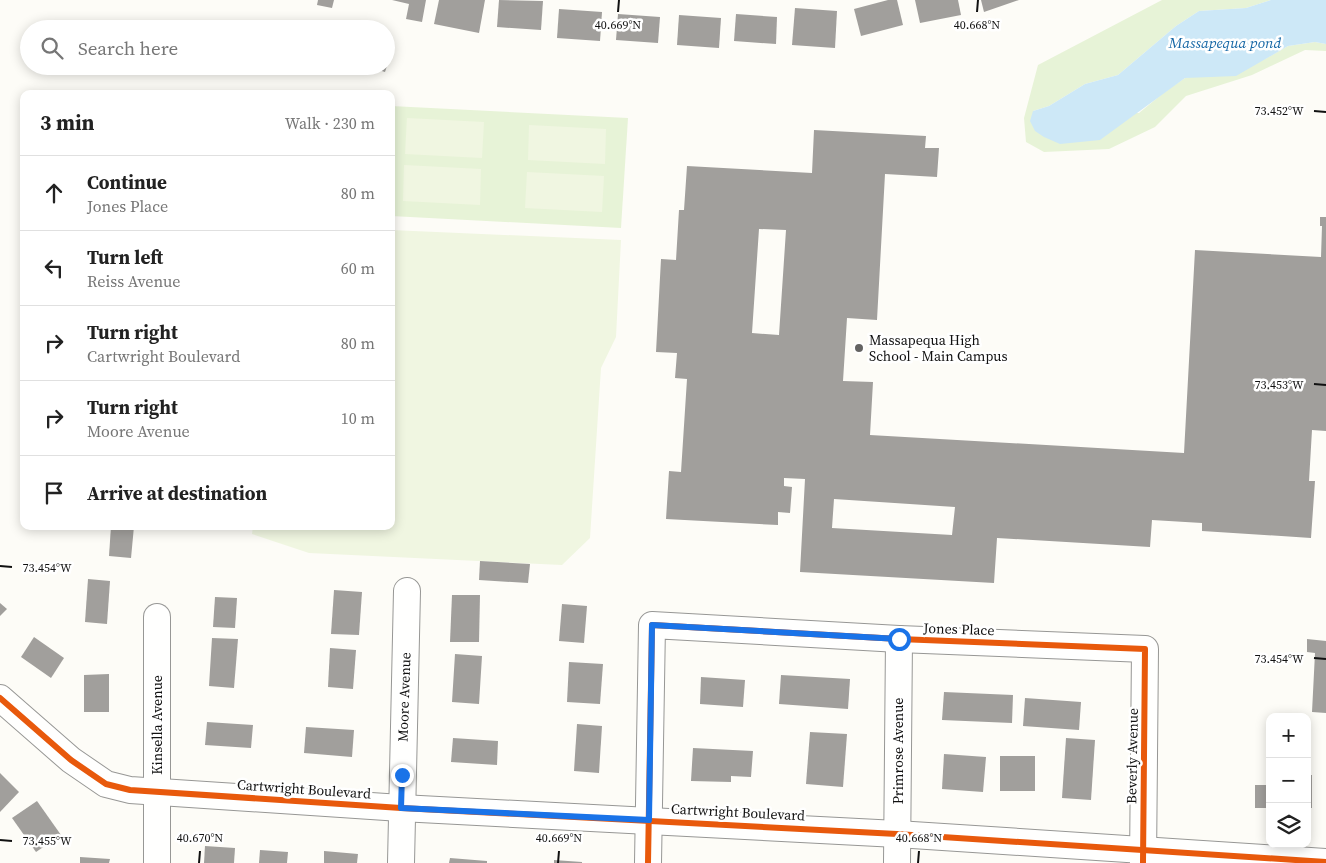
<!DOCTYPE html>
<meta charset="utf-8">
<style>
:root{--surface:#fff;--page:#f2f2f2;--text:#222;--muted:#767676;--line:#e0e0e0}
body{margin:0;font-family:"Source Serif 4",serif;background:var(--page);color:var(--text)}
.controls{position:absolute;right:15px;bottom:15px;display:grid;overflow:hidden;border-radius:10px;box-shadow:0 2px 12px #0003}
.controls button{width:45px;height:45px;display:grid;place-items:center;padding:0;border:0;border-bottom:1px solid var(--line);background:var(--surface);color:var(--text);font:25px sans-serif}
.stop{position:absolute;width:15px;height:15px;margin:-11px;border:4px solid #1a73e8;border-radius:50%;background:#fff}
.stop.end{background:#1a73e8;border-color:#fff;box-shadow:0 1px 5px #0008}
.list{margin:0;padding:0;list-style:none}
h2{display:flex;justify-content:space-between;align-items:center;height:65px;margin:0;padding:0 20px;font-size:21px}
h2 small{font-size:16px;font-weight:400;color:var(--muted)}
.list li{display:grid;grid-template-columns:32px 1fr auto;gap:15px;align-items:center;box-sizing:border-box;height:75px;padding:0 20px;border-top:1px solid var(--line)}
.list b{display:block;font-size:19px;white-space:nowrap}
.list p{margin:0;font-size:16px;white-space:nowrap;color:var(--muted)}
.list em{font-size:16px;font-style:normal;color:var(--muted)}
.icon{flex:none;width:28px;height:28px;fill:none;stroke:currentColor;stroke-width:2;stroke-linecap:round;stroke-linejoin:round}
.map{position:relative;flex:none;width:1326px;height:863px;overflow:hidden}
.search{position:absolute;background:var(--surface);box-shadow:0 2px 12px #0003;left:20px;top:20px;width:375px;height:55px;display:flex;align-items:center;gap:12px;box-sizing:border-box;padding:0 18px;border-radius:28px;color:var(--muted);font-size:19px}
.panel{position:absolute;background:var(--surface);box-shadow:0 2px 12px #0003;left:20px;top:90px;width:375px;height:440px;border-radius:10px}
.map>svg:first-child{display:block}
.green{fill:#e7f3d7}
.pitch{fill:#f0f6e1}
.water{fill:#cde8f7}
.building{fill:#a19f9c;fill-rule:evenodd}
.lines{fill:none;stroke-linecap:round;stroke-linejoin:round}
.minor-casing{stroke:#979795;stroke-width:28}
.minor{stroke:#fffffe;stroke-width:26}
.cycleway-casing{stroke:#fff;stroke-width:9}
.cycleway{stroke:#e8590c;stroke-width:6}
.route{stroke:#1a73e8;stroke-width:6}
.ticks{fill:none;stroke:#111;stroke-width:2}
.poi-dot{fill:#646362;stroke:#fff;stroke-width:2}
.labels{text-anchor:middle;stroke-width:5;stroke-linejoin:round;paint-order:stroke}
.poi-label{font-size:14px;fill:#111;stroke:#fff;text-anchor:start}
.street-label{font-size:14px;fill:#111;stroke:#fff}
.water-label{font-size:15px;font-style:italic;fill:#1768a6;stroke:#fff}
.ticks-label{font-size:12px;text-anchor:middle;fill:#111;stroke:#fff;stroke-width:5;stroke-linejoin:round;paint-order:stroke}
</style>
<div class="map">
<svg width="1326" height="863" viewBox="0 0 1326 863">
<rect width="100%" height="100%" fill="#fdfcf7"/>
<g class="green">
<polygon points="1162,0 1271,0 1246,8 1199,11 1176,26 1118,75 1085,84 1049,106 1033,111 1139,113 1167,90 1185,78 1265,59 1288,46 1315,42 1326,44 1326,51 1305,50 1252,75 1186,96 1155,127 1109,149 1044,152 1026,142 1024,118 1038,65"/>
<polygon points="391,106 628,118 621,228 391,216"/>
</g>
<g class="pitch">
<polygon points="407,118 484,122 482,158 405,154"/>
<polygon points="529,125 606,129 605,164 528,160"/>
<polygon points="404,165 481,169 480,205 403,201"/>
<polygon points="527,172 604,176 602,212 525,208"/>
<polygon points="391,230 621,240 616,337 601,368 590,538 562,565 309,553 252,534 253,526 391,526"/>
</g>
<polygon class="water" points="1271,0 1326,0 1326,44 1315,42 1288,46 1236,76 1185,78 1100,140 1060,144 1044,137 1035,131 1030,121 1033,111 1049,106 1085,84 1118,75 1176,26 1199,11 1246,8"/>
<g class="building">
<polygon points="318,0 334,0 332,8 317,5"/>
<polygon points="392,0 426,0 422,22 406,19 409,4"/>
<polygon points="439,0 485,0 479,33 434,24"/>
<polygon points="499,0 543,1 541,30 497,27"/>
<polygon points="888,0 897,0 903,25 861,36 854,9"/>
<polygon points="915,0 958,0 961,15 920,23"/>
<polygon points="981,0 1019,0 984,12"/>
<polygon points="795,8 837,11 835,48 792,45"/>
<polygon points="559,9 602,12 600,41 557,38"/>
<polygon points="618,14 660,17 658,43 616,40"/>
<polygon points="736,14 777,17 776,44 734,41"/>
<polygon points="679,15 721,18 719,48 677,45"/>
<polygon points="386,50 390,51 387,65 386,65"/>
<polygon points="366,66 387,66 385,72"/>
<path d="M814,130L926,136L925,148H939L937,177L885,174L877,320L847,318L843,381L873,382L870,435L1184,453L1195,250L1321,257L1322,226H1320V217H1326V431L1312,430L1309,481H1315L1311,538L1202,531V523L1152,520L1150,547L997,538L994,583L800,572L805,479L784,478V486L792,487L790,513L778,512V525L666,519L669,471L681,472L687,379L675,378L677,353L656,352L661,259L676,260L679,210H684L687,166L812,173ZM759,229L786,230L779,335L752,333ZM834,499L955,507L952,535L832,528Z"/>
<polygon points="111,526 134,526 131,558 109,556"/>
<polygon points="480,561 530,564 528,583 479,580"/>
<polygon points="88,579 110,581 107,624 85,622"/>
<polygon points="334,590 362,592 359,635 331,634"/>
<polygon points="452,595 480,595 479,642 450,642"/>
<polygon points="215,597 237,598 235,628 213,627"/>
<polygon points="0,603 7,609 0,616"/>
<polygon points="562,604 587,606 584,643 559,641"/>
<polygon points="34,637 64,658 51,678 21,657"/>
<polygon points="212,638 238,639 234,688 209,686"/>
<polygon points="1307,639 1326,641 1326,713 1312,712 1315,653 1307,652"/>
<polygon points="330,648 356,650 353,689 328,687"/>
<polygon points="455,654 482,656 479,704 452,702"/>
<polygon points="569,662 603,664 600,704 567,702"/>
<polygon points="109,674 109,712 84,712 84,675"/>
<polygon points="781,675 850,679 848,709 779,704"/>
<polygon points="701,677 745,680 743,707 700,704"/>
<polygon points="944,692 1013,695 1012,723 942,720"/>
<polygon points="1025,698 1081,702 1079,730 1023,726"/>
<polygon points="207,722 253,725 251,748 205,745"/>
<polygon points="577,724 602,726 599,773 574,771"/>
<polygon points="306,727 354,730 352,757 304,753"/>
<polygon points="810,732 847,734 843,787 806,784"/>
<polygon points="453,738 498,741 497,765 451,762"/>
<polygon points="1066,738 1095,740 1091,800 1062,798"/>
<polygon points="693,748 753,751 751,777 731,776 731,782 691,781"/>
<polygon points="944,754 986,757 983,792 942,789"/>
<rect x="1000" y="756" width="35" height="35"/>
<polygon points="0,773 19,792 0,812"/>
<rect x="1307" y="775" width="5" height="33"/>
<rect x="1255" y="785" width="15" height="23"/>
<polygon points="37,801 61,835 36,852 12,818"/>
<polygon points="205,846 235,848 234,863 204,863"/>
<polygon points="260,850 288,852 287,863 259,863"/>
<polygon points="324,851 358,854 357,863 324,863"/>
<polygon points="80,857 110,859 109,863 80,863"/>
<polygon points="450,858 487,861 487,863 449,863"/>
<polygon points="554,860 582,862 582,863 554,863"/>
</g>
<g class="lines">
<defs>
<g id="minor">
<polyline points="0,698 71,760 106,784 130,790 401,808 897,834 1326,862"/>
<polyline points="157,863 157,617"/>
<polyline points="401,863 407,591"/>
<polyline points="648,863 652,625 899,639 1145,649 1143,863"/>
<polyline points="897,863 899,639"/>
</g>
</defs>
<use href="#minor" class="minor-casing"/>
<use href="#minor" class="minor"/>
<defs>
<g id="cycleway">
<polyline points="0,698 71,760 106,784 130,790 401,808 897,834 1326,862"/>
<polyline points="648,863 652,625 899,639 1145,649 1143,863"/>
</g>
</defs>
<use href="#cycleway" class="cycleway-casing"/>
<use href="#cycleway" class="cycleway"/>
</g>
<g class="lines">
<polyline class="route" points="402,775 401,808 649,820 652,625 899,639"/>
</g>
<path class="ticks" d="M618,12L619,0M977,12L978,0M1314,111L1326,112M1314,384L1326,385M0,566L12,567M1314,658L1326,659M0,840L12,841M199,863L200,851M558,863L559,851M918,863L919,851"/>
<circle class="poi-dot" cx="859" cy="348" r="5"/>
<g class="labels">
<g class="poi-label">
<text x="869" y="345">Massapequa High<tspan x="869" dy="16">School - Main Campus</tspan></text>
</g>
<g class="street-label">
<text transform="translate(959 629) rotate(2)" y="5">Jones Place</text>
<text transform="translate(404 697) rotate(-88)" y="5">Moore Avenue</text>
<text transform="translate(157 725) rotate(-90)" y="5">Kinsella Avenue</text>
<text transform="translate(898 751) rotate(-90)" y="5">Primrose Avenue</text>
<text transform="translate(1132 756) rotate(-89)" y="5">Beverly Avenue</text>
<text transform="translate(304 789) rotate(4)" y="5">Cartwright Boulevard</text>
<text transform="translate(738 812) rotate(3)" y="5">Cartwright Boulevard</text>
</g>
<g class="water-label">
<text x="1225" y="48">Massapequa pond</text>
</g>
</g>
<g class="ticks-label">
<text x="618" y="29">40.669°N</text>
<text x="977" y="29">40.668°N</text>
<text x="1279" y="115">73.452°W</text>
<text x="1279" y="389">73.453°W</text>
<text x="47" y="572">73.454°W</text>
<text x="1279" y="663">73.454°W</text>
<text x="200" y="842">40.670°N</text>
<text x="559" y="842">40.669°N</text>
<text x="919" y="842">40.668°N</text>
<text x="47" y="845">73.455°W</text>
</g>
</svg>
<div class="controls">
<button>+</button>
<button>−</button>
<button><svg class="icon" aria-label="layers" viewBox="0 0 24 24"><path d="M12 4l9 5-9 5-9-5zM3 14l9 5 9-5"/></svg></button>
</div>
<div class="stop" style="left:899px;top:639px"></div>
<div class="stop end" style="left:402px;top:775px"></div>
<div class="search"><svg class="icon" aria-label="search" viewBox="0 0 24 24"><circle cx="10" cy="10" r="6"/><path d="M15 15l6 6"/></svg>Search here</div>
<section class="panel">
<h2>3 min<small>Walk · 230 m</small></h2>
<ul class="list">
<li><svg class="icon" aria-label="ahead" viewBox="0 0 24 24"><path d="M12 20V5M6 11l6-6 6 6"/></svg><div><b>Continue</b><p>Jones Place</p></div><em>80 m</em></li>
<li><svg class="icon" aria-label="left" viewBox="0 0 24 24"><path d="M17 20v-9H6M10 6l-5 5 5 5"/></svg><div><b>Turn left</b><p>Reiss Avenue</p></div><em>60 m</em></li>
<li><svg class="icon" aria-label="right" viewBox="0 0 24 24"><path d="M7 20v-9h11M14 6l5 5-5 5"/></svg><div><b>Turn right</b><p>Cartwright Boulevard</p></div><em>80 m</em></li>
<li><svg class="icon" aria-label="right" viewBox="0 0 24 24"><path d="M7 20v-9h11M14 6l5 5-5 5"/></svg><div><b>Turn right</b><p>Moore Avenue</p></div><em>10 m</em></li>
<li><svg class="icon" aria-label="arrive" viewBox="0 0 24 24"><path d="M6 21V4h12l-3 4 3 4H6"/></svg><div><b>Arrive at destination</b></div></li>
</ul>
</section>
</div>
